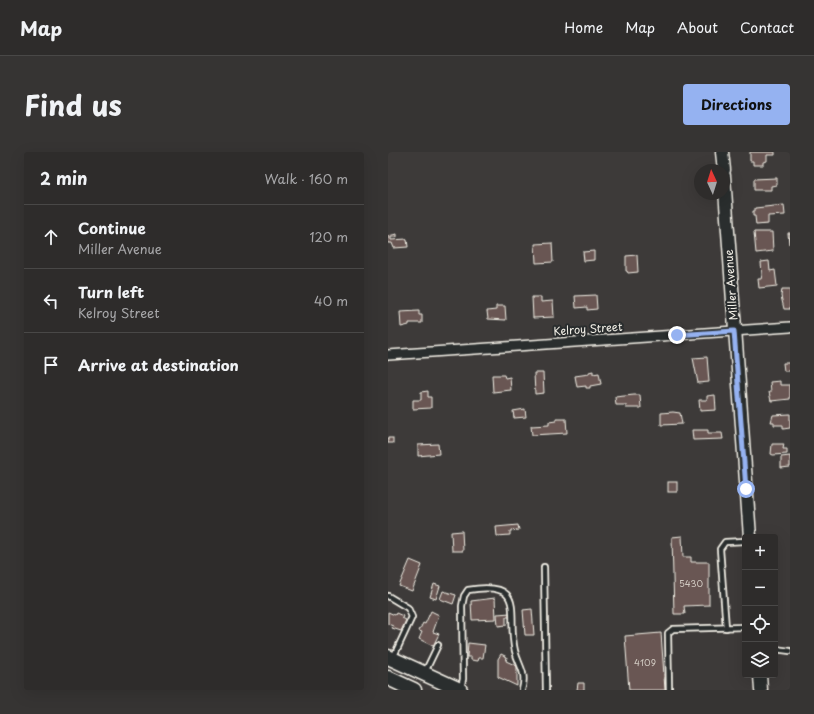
<!DOCTYPE html>
<meta charset="utf-8">
<style>
:root{--surface:#2e2c2b;--page:#363433;--text:#f1f3f6;--muted:#a7a7a9;--line:#494847;--accent:#95b2f1}
body{margin:0;font-family:"Playpen Sans",sans-serif;background:var(--page);color:var(--text)}
.controls{position:absolute;right:12px;bottom:12px;display:grid;overflow:hidden;border-radius:4px;box-shadow:0 4px 16px #0002}
.controls button{width:36px;height:36px;display:grid;place-items:center;padding:0;border:0;border-bottom:1px solid var(--line);background:var(--surface);color:var(--text);font:20px sans-serif}
.compass{position:absolute;left:306px;top:12px;width:36px;height:36px;border-radius:50%;background:var(--surface);box-shadow:0 4px 16px #0002;rotate:356deg}
.stop{position:absolute;width:12px;height:12px;margin:-9px;border:3px solid #95b2f1;border-radius:50%;background:#fff}
.stop.end{background:#95b2f1;border-color:#fff;box-shadow:0 1px 4px #0008}
.list{margin:0;padding:0;list-style:none}
h2{display:flex;justify-content:space-between;align-items:center;height:52px;margin:0;padding:0 16px;font-size:17px}
h2 small{font-size:13px;font-weight:400;color:var(--muted)}
.list li{display:grid;grid-template-columns:26px 1fr auto;gap:12px;align-items:center;box-sizing:border-box;height:64px;padding:0 16px;border-top:1px solid var(--line)}
.list b{display:block;font-size:15px;white-space:nowrap}
.list p{margin:0;font-size:13px;white-space:nowrap;color:var(--muted)}
.list em{font-size:13px;font-style:normal;color:var(--muted)}
.icon{flex:none;width:22px;height:22px;fill:none;stroke:currentColor;stroke-width:2;stroke-linecap:round;stroke-linejoin:round}
.map{position:relative;flex:none;width:402px;height:538px;overflow:hidden;border-radius:4px}
header{display:flex;align-items:center;gap:24px;box-sizing:border-box;height:56px;padding:0 20px;background:var(--surface);border-bottom:1px solid var(--line)}
header strong{font-size:19px}
nav{display:flex;gap:22px;margin-inline-start:auto;font-size:14px}
.intro{display:flex;align-items:center;justify-content:space-between;box-sizing:border-box;height:96px;padding:0 24px}
h1{margin:0;font-size:28px}
.button{padding:10px 18px;border-radius:4px;background:var(--accent);color:#111;font-size:14px;font-weight:700}
main{display:flex;gap:24px;padding:0 24px}
aside{flex:1;background:var(--surface);border-radius:4px;box-shadow:0 4px 16px #0002}
.map>svg:first-child{display:block}
.building{fill:#695752;stroke:#f4f1e8}
.lines{fill:none;stroke-linecap:round;stroke-linejoin:round}
.service-casing{stroke:#f4f1e8;stroke-width:8}
.minor-casing{stroke:#f4f1e8;stroke-width:12}
.secondary-casing{stroke:#f4f1e8;stroke-width:15}
.primary-casing{stroke:#f4f1e8;stroke-width:17}
.service{stroke:#2a2d2e;stroke-width:4.5}
.minor{stroke:#2a2d2e;stroke-width:9}
.secondary{stroke:#2a2d2e;stroke-width:12}
.primary{stroke:#2a2d2e;stroke-width:14}
.route{stroke:#95b2f1;stroke-width:5}
.labels{text-anchor:middle;stroke-width:4;stroke-linejoin:round;paint-order:stroke}
.number-label{font-size:9px;fill:#d1cac2}
.street-label{font-size:11px;fill:#f4f1e8;stroke:#2a2d2e}
</style>
<header>
<strong>Map</strong>
<nav><a>Home</a><a>Map</a><a>About</a><a>Contact</a></nav>
</header>
<div class="intro"><h1>Find us</h1><a class="button">Directions</a></div>
<main>
<aside>
<h2>2 min<small>Walk · 160 m</small></h2>
<ul class="list">
<li><svg class="icon" aria-label="ahead" viewBox="0 0 24 24"><path d="M12 20V5M6 11l6-6 6 6"/></svg><div><b>Continue</b><p>Miller Avenue</p></div><em>120 m</em></li>
<li><svg class="icon" aria-label="left" viewBox="0 0 24 24"><path d="M17 20v-9H6M10 6l-5 5 5 5"/></svg><div><b>Turn left</b><p>Kelroy Street</p></div><em>40 m</em></li>
<li><svg class="icon" aria-label="arrive" viewBox="0 0 24 24"><path d="M6 21V4h12l-3 4 3 4H6"/></svg><div><b>Arrive at destination</b></div></li>
</ul>
</aside>
<div class="map">
<svg width="402" height="538" viewBox="0 0 402 538">
<rect width="100%" height="100%" fill="#3d3a39"/>
<filter id="ink" filterUnits="userSpaceOnUse"><feTurbulence type="fractalNoise" baseFrequency=".025" numOctaves="2"/><feDisplacementMap in="SourceGraphic" scale="8" xChannelSelector="R" yChannelSelector="G"/><feConvolveMatrix kernelMatrix="1 2 1 2 8 2 1 2 1" color-interpolation-filters="sRGB"/></filter>
<g filter="url(#ink)">
<g class="building">
<polygon points="362,0 387,0 387,3 379,3 379,9 375,10 375,13 365,13 365,9 362,9"/>
<polygon points="389,26 389,33 383,34 383,38 366,38 366,27"/>
<polygon points="396,53 397,63 380,64 380,72 368,73 367,64 365,64 365,59 367,59 367,56"/>
<polygon points="366,80 384,80 385,99 368,101"/>
<polygon points="400,81 402,81 402,91 401,92"/>
<polygon points="9,82 9,85 3,85 3,88 19,87 20,95 6,96 4,91 0,91 0,84"/>
<polygon points="164,91 165,110 148,111 147,92"/>
<polygon points="206,99 206,108 196,109 195,100"/>
<polygon points="249,103 250,120 240,121 239,119 238,119 238,104"/>
<polygon points="381,109 382,119 387,118 389,134 371,136 370,127 373,127 374,123 373,110"/>
<polygon points="394,137 402,137 402,157 396,157 393,144"/>
<polygon points="208,143 209,157 199,158 199,155 188,156 187,144"/>
<polygon points="144,145 153,145 153,150 165,149 166,165 145,166"/>
<polygon points="108,154 117,154 118,168 100,167 99,159 108,158"/>
<polygon points="31,159 31,163 34,163 34,171 21,171 21,173 13,175 12,160"/>
<polygon points="319,205 321,230 310,231 305,206"/>
<polygon points="395,211 402,211 402,219 396,219"/>
<polygon points="205,219 205,222 211,221 213,232 202,234 202,236 198,236 198,234 189,235 187,224 201,222 201,220"/>
<polygon points="146,221 155,221 156,241 147,242"/>
<polygon points="104,223 116,223 117,226 122,225 123,238 105,240"/>
<polygon points="392,229 392,233 402,233 402,247 383,249 381,240 383,240 382,230"/>
<polygon points="40,239 40,245 43,245 43,256 25,257 25,248 33,248 33,240"/>
<polygon points="246,243 252,243 253,256 238,256 238,253 228,253 227,245"/>
<polygon points="327,243 328,258 312,259 311,248 319,248 319,244"/>
<polygon points="137,257 138,265 126,266 125,259"/>
<polygon points="285,260 292,261 294,272 273,273 273,261"/>
<polygon points="402,262 402,276 395,277 395,273 386,273 386,270 383,270 385,263"/>
<polygon points="168,267 178,267 179,281 144,283 143,274 161,273 161,270 168,269"/>
<polygon points="304,278 320,278 320,281 334,281 335,287 305,288"/>
<rect x="0" y="286" width="5" height="5"/>
<polygon points="50,292 51,302 30,304 30,293"/>
<polygon points="384,292 396,292 395,297 399,297 399,302 385,303 383,302"/>
<polygon points="402,304 402,315 393,316 393,305"/>
<rect x="280" y="330" width="9" height="10"/>
<polygon points="130,373 131,378 122,379 122,383 109,384 108,375"/>
<polygon points="74,379 75,399 64,399 63,380"/>
<polygon points="294,384 295,405 303,405 303,410 321,410 321,453 296,454 297,462 286,462 284,385"/>
<polygon points="22,408 34,413 24,439 11,434"/>
<polygon points="46,432 52,434 48,447 42,445"/>
<polygon points="55,439 68,443 65,452 52,447"/>
<polygon points="107,446 108,467 84,468 83,449"/>
<polygon points="144,457 146,483 137,483 135,458"/>
<polygon points="43,459 51,463 45,480 51,482 45,494 31,487 34,480 31,479 35,471 37,472"/>
<polygon points="0,460 7,463 8,461 15,464 14,466 18,468 13,479 4,476 5,474 0,472"/>
<polygon points="123,461 123,465 118,465 118,473 110,474 109,462"/>
<polygon points="273,481 277,538 241,538 237,484"/>
<polygon points="80,491 97,493 95,506 91,506 90,509 83,508 83,505 79,505"/>
<polygon points="113,502 119,505 118,509 129,514 129,534 110,525 110,507"/>
<polygon points="190,531 196,531 196,538 189,538"/>
</g>
<g class="lines">
<defs>
<g id="service">
<polyline points="156,415 158,538"/>
<polyline points="0,444 20,456 24,465 5,506"/>
<polyline points="338,476 332,397 337,390 357,389"/>
<polyline points="387,497 402,499"/>
<polyline points="37,520 50,493"/>
<path d="M73,536L75,527L74,454L76,444L80,438C141,428 118,462 127,499C131,515 139,520 134,538"/>
<polyline points="281,538 280,481 285,477 357,475"/>
</g>
<polyline id="minor" points="0,203 402,175"/>
<g id="secondary">
<polyline points="334,0 336,18"/>
<polyline points="336,24 362,385"/>
<polyline points="372,523 373,538"/>
</g>
<g id="primary">
<polyline points="0,505 72,538"/>
<polyline points="0,526 26,538"/>
</g>
</defs>
<use href="#service" class="service-casing"/>
<use href="#minor" class="minor-casing"/>
<use href="#secondary" class="secondary-casing"/>
<use href="#primary" class="primary-casing"/>
<use href="#service" class="service"/>
<use href="#minor" class="minor"/>
<use href="#secondary" class="secondary"/>
<use href="#primary" class="primary"/>
</g>
</g>
<g class="lines" filter="url(#ink)">
<polyline class="route" points="289,183 346,179 358,337"/>
</g>
<g class="labels">
<g class="number-label">
<text x="303" y="435">5430</text>
<text x="257" y="514">4109</text>
</g>
<g class="street-label">
<text transform="translate(343 133) rotate(-94)" y="4">Miller Avenue</text>
<text transform="translate(200 177) rotate(-4)" y="4">Kelroy Street</text>
</g>
</g>
</svg>
<div class="controls">
<button>+</button>
<button>−</button>
<button><svg class="icon" aria-label="locate" viewBox="0 0 24 24"><circle cx="12" cy="12" r="6"/><path d="M12 2v4M12 18v4M2 12h4M18 12h4"/></svg></button>
<button><svg class="icon" aria-label="layers" viewBox="0 0 24 24"><path d="M12 4l9 5-9 5-9-5zM3 14l9 5 9-5"/></svg></button>
</div>
<svg class="compass" viewBox="-18 -18 36 36"><path d="M0-13l5 13h-10z" fill="#e53935"/><path d="M0 13l5-13h-10z" fill="#a7a7a9"/></svg>
<div class="stop" style="left:358px;top:337px"></div>
<div class="stop end" style="left:289px;top:183px"></div>
</div>
</main>
